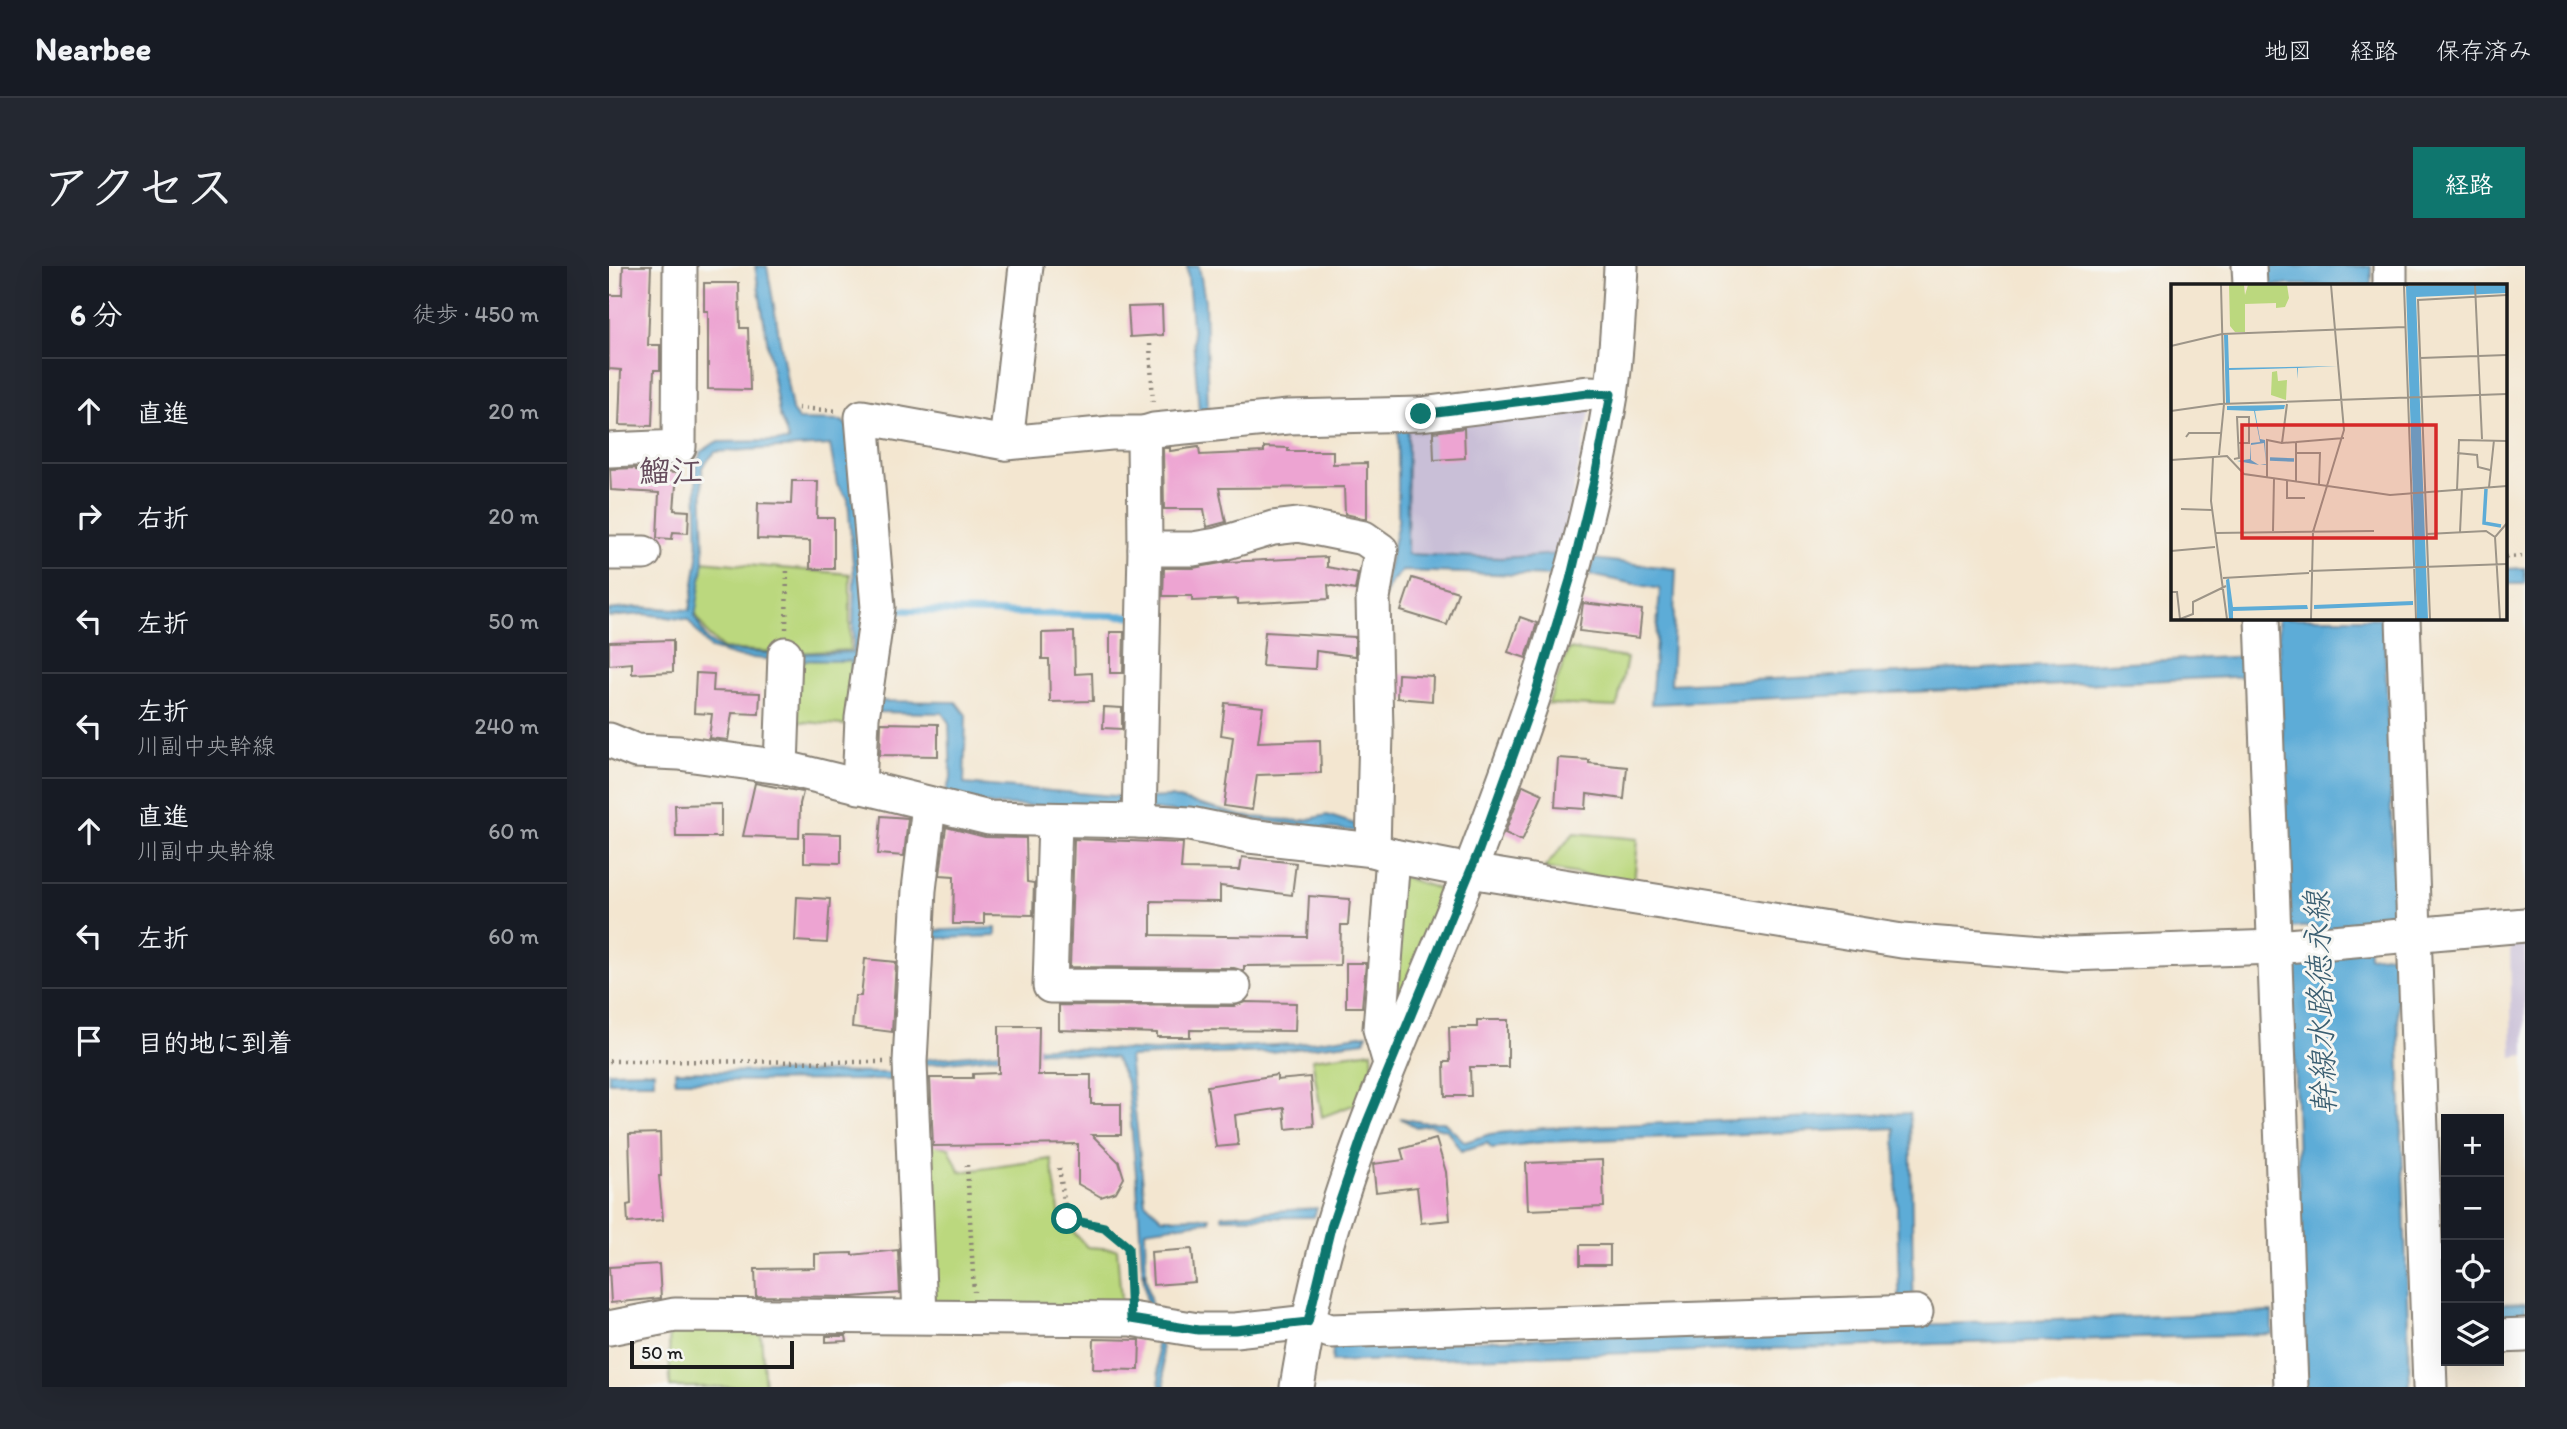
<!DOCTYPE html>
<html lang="ja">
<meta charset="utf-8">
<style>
:root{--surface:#171b24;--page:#242831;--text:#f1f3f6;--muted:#9ea1a6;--line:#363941;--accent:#0f766e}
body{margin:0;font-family:Itim,"Klee One",sans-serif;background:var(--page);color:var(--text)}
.controls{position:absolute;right:21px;bottom:21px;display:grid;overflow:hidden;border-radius:0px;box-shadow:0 7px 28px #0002}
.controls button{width:63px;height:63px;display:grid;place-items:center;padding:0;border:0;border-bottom:2px solid var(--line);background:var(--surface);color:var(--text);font:35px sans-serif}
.scale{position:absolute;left:21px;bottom:18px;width:164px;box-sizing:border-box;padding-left:7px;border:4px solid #1c1c1c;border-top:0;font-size:19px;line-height:24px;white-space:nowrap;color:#1c1c1c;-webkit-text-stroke:5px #f6f6f2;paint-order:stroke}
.stop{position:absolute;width:21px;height:21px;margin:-16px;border:5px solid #0f766e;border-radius:50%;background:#fff}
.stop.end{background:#0f766e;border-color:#fff;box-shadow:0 2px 7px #0008}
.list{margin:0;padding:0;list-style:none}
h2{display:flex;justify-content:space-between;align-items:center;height:91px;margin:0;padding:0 28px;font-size:30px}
h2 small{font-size:23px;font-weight:400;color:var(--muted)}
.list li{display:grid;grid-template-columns:46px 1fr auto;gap:21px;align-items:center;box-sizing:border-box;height:105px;padding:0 28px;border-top:2px solid var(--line)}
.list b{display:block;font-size:26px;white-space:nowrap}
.list p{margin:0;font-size:23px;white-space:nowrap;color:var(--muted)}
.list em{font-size:23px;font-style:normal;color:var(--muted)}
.icon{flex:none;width:38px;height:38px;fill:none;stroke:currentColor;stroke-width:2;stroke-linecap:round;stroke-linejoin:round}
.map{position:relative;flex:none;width:1916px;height:1121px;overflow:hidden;border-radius:0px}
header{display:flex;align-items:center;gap:42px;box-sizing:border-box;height:98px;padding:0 35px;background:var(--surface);border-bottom:2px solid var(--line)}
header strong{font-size:33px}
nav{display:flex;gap:38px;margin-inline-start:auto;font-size:24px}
.intro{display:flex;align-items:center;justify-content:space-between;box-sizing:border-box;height:168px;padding:0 42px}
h1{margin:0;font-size:49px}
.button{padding:18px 32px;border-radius:0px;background:var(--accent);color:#fff;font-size:24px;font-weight:700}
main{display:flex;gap:42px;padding:0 42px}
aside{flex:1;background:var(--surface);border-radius:0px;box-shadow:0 7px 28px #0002}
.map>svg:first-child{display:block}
.industrial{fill:#c9bfd7}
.green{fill:#bbd87e;stroke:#6c7a4d;stroke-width:2}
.water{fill:#5dacd7;stroke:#3c647a;stroke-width:2}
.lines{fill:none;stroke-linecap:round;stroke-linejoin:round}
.stream{stroke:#5dacd7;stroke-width:7}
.building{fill:#eda4d2}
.minor-casing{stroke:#888176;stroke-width:37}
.path{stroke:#888176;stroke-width:4.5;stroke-dasharray:2 5;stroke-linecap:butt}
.minor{stroke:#fff;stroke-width:33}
.route{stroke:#0f766e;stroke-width:9}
.labels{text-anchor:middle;stroke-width:6;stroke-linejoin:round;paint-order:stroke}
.neighbourhood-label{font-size:32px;font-weight:bold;fill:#654c5c;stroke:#f6f6f2}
.water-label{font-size:32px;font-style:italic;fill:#395d70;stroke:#f6f6f2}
.inset-river{fill:none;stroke:#5dacd7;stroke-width:3.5}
.inset-road{fill:none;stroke:#9d9588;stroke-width:2}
.view{fill:#d62828;fill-opacity:0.15;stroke:#d62828;stroke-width:3.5}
.inset-edge{fill:none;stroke:#1c1c1c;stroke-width:3.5}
</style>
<header>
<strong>Nearbee</strong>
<nav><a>地図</a><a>経路</a><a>保存済み</a></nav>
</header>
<div class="intro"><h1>アクセス</h1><a class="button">経路</a></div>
<main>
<aside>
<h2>6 分<small>徒歩 · 450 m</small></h2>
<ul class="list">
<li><svg class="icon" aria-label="ahead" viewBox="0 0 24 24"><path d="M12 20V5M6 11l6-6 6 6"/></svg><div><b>直進</b></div><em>20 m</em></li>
<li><svg class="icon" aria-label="right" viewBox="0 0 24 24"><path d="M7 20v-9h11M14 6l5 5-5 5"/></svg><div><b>右折</b></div><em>20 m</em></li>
<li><svg class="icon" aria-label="left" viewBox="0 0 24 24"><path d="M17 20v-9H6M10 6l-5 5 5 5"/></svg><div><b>左折</b></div><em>50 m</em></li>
<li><svg class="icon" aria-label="left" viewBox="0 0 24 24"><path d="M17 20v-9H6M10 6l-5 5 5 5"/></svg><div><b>左折</b><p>川副中央幹線</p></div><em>240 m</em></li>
<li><svg class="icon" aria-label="ahead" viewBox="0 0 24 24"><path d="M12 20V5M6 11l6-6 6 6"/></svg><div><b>直進</b><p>川副中央幹線</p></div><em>60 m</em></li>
<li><svg class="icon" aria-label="left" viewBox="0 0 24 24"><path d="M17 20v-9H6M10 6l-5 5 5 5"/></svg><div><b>左折</b></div><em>60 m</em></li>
<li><svg class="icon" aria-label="arrive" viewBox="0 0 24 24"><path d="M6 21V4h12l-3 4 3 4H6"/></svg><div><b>目的地に到着</b></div></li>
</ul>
</aside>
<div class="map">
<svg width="1916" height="1121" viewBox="0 0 1916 1121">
<rect width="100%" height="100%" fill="#f6f6f2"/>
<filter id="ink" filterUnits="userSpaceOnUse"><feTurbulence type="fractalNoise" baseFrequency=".0143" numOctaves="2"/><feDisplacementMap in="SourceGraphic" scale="14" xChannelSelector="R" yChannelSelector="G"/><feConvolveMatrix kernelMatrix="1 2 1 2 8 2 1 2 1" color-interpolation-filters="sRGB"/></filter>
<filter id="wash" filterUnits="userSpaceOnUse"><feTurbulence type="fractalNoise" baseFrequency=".00686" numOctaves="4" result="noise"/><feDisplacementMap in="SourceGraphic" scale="28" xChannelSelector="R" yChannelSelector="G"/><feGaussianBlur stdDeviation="1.57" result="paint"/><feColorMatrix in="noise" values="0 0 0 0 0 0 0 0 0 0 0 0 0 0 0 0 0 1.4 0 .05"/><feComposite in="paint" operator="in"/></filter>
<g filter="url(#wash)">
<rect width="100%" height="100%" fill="#f3e6d0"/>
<g class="industrial">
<polygon points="984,133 947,303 793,295 793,157"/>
<polygon points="1916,671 1916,789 1903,791 1901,673"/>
</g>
<g class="green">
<polygon points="92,295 241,308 241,384 183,387 114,383 100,370 84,344"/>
<polygon points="960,383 1018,392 1008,441 939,438"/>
<polygon points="183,394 242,395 242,441 245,460 182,455"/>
<polygon points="965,567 1029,573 1025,618 935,602"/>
<polygon points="790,610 834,624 787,751"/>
<polygon points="763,785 764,801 747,838 713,851 703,793"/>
<polygon points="311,875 340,882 351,906 442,893 451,951 478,981 508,983 513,1046 317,1043"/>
<polygon points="151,1056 156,1121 61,1121 60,1057"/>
</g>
<g class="water">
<polygon points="146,0 158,0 183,144 189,154 233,155 244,165 257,343 242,441 242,395 181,394 181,388 244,386 245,310 239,233 228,218 221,179 106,186 93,201 95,295 86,351 98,374 113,384 170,388 170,394 130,391 101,383 79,354 35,348 0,351 0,344 28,341 81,344 89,292 87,200 92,186 107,176 180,175 170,147"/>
<polygon points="578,0 590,0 596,35 599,144 590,144"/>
<rect x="1657" y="0" width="105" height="19"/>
<polygon points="789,160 799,160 798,288 892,292 951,288 945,310 793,305 783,315 772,337 789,256"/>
<polygon points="985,293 1067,303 1062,418 1642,390 1643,410 1042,438 1051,323 981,309"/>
<polygon points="1916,302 1916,318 1897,318 1897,303"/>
<polygon points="1669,352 1775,352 1786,653 1759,655 1760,691 1787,688 1801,1121 1697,1121 1682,699 1707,696 1707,660 1680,662"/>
<polygon points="264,435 347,436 357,449 355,518 518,531 516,542 384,539 335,529 342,512 340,457 333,447 261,446"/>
<polygon points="562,531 634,550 691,555 718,549 755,561 754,566 537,543 537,532"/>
<polygon points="387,662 387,670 314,673 314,665"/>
<polygon points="758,768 756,775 661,786 520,791 536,936 553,952 601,951 601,955 536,964 537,1011 544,1049 539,1048 533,1001 528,917 518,817 506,792 437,785 313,799 311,794 436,781 546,785 687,778"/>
<polygon points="45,805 45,816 0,816 0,806"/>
<polygon points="66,805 282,807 282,814 66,815"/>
<polygon points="1301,847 1305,1059 1663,1046 1663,1068 723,1096 724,1080 1291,1059 1286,862 936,876 883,882 878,877 852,885 838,864 820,859 807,861 791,852 813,856 835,856 856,876 881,868 934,862"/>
<polygon points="708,942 705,951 613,952 613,949"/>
<polygon points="1916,1037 1916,1057 1890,1058 1890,1038"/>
<polygon points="546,1066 551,1067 556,1121 551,1121"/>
</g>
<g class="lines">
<polyline class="stream" points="282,344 522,350"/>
</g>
<g id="blocks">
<g class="building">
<polygon points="14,0 42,0 39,79 51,79 51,104 45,104 43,160 10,159 12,104 0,103 0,29 13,29"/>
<polygon points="95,17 130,17 131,62 139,62 141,124 99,123 99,45 95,45"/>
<polygon points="553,40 554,69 521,71 519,41"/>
<polygon points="855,162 856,192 825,194 824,166"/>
<polygon points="590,181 591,189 655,186 655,181 679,182 679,185 724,185 724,198 758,197 758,253 736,248 735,221 610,222 617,256 598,261 595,243 555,243 554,182 561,182 561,185"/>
<polygon points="27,202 27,204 68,207 65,244 80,245 79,267 64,266 63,273 48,272 50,227 2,224 1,203"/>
<polygon points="183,215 209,215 208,252 225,252 225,303 201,303 201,275 148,273 149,237 182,238"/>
<polygon points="718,291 718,301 749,307 746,324 719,319 720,333 629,338 629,333 583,335 583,330 554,330 555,302 584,302 618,296"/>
<polygon points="803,312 849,326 838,359 792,345"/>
<polygon points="974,337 1033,344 1030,372 970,365"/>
<polygon points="911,351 928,357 917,392 899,386"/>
<polygon points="465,366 466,408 483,407 484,435 441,436 440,393 433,393 433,367"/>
<polygon points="501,366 515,366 514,407 501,407"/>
<polygon points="656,366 746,371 746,390 707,385 706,403 653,400"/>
<polygon points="64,374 64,406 23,408 23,397 0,399 0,376"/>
<polygon points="87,407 105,408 104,425 151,427 150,448 123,447 119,474 100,472 103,448 85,447"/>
<polygon points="789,408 824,410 823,435 788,432"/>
<polygon points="616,437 654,441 649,476 711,474 712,507 648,509 643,544 615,540 624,471 612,469"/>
<polygon points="495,441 513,442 513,463 494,462"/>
<polygon points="272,457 329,458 329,490 271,489"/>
<polygon points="949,492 980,494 980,497 1018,501 1015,533 978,528 977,543 946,541"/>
<polygon points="146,517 194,526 191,538 190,572 134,570"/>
<polygon points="914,519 934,528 913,575 896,567"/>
<polygon points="112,538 112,571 67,571 66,539"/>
<polygon points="272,550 299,552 295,590 269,588"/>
<polygon points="337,561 376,571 417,572 418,616 425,617 424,649 375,648 375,658 344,658 345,610 331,609"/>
<polygon points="195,567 232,568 232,597 195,596"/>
<polygon points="465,573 574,577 572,603 631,604 633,591 687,597 683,629 611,620 611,636 542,635 542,669 698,671 700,630 741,633 739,659 732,659 731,699 635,700 635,705 625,702 461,701"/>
<polygon points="188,631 221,633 218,677 186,675"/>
<polygon points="256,693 287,696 283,766 243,761 246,730 252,730"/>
<polygon points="737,697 757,697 753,741 737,741"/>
<polygon points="636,736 687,737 686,765 581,764 581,771 548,771 548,767 450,764 450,739 625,740"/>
<polygon points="868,754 899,754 899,801 861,801 862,830 836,830 835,796 841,796 840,761 868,761"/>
<polygon points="390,760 430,760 429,809 482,809 482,838 512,838 512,869 483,869 510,896 515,912 507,926 492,931 469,918 469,878 324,880 321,812 364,812 364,808 390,807"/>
<polygon points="668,809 668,814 701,811 705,860 677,863 675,842 626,849 629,879 607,881 598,820"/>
<polygon points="51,867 52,910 50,910 54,954 19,957 18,939 22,938 20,868"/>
<polygon points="827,873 837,906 841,954 812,957 808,921 767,926 764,898 795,894 792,883"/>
<polygon points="993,894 995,941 919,944 917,897"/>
<rect x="971" y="979" width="30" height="20"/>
<polygon points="583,983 586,1016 544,1019 542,986"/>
<polygon points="289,984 291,1027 244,1031 147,1030 146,1003 206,1002 206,988 243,987 243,989"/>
<polygon points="50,998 52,1032 2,1037 0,1001"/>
<polygon points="217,1070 237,1070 238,1075 217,1076"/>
<polygon points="485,1073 531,1074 530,1104 484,1103"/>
</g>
</g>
</g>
<g filter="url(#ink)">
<use href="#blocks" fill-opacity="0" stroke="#888176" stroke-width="2"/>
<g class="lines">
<defs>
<g id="minor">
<polyline points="417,0 397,177 502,167 535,167 536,283 530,555"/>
<polyline points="1640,0 1641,19"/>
<polyline points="1781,0 1781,19"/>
<polyline points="535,167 545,164 679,151 812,148 979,127 1002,128"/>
<polyline points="0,184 70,181 71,0"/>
<polyline points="536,283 584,283 608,279 664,262 690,259 755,272 772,284 764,332 767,465 764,584"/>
<polyline points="0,287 35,287"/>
<polyline points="1653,352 1682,1121"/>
<polyline points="1794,352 1821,1121"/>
<polyline points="0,474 27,485 70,487 172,501 380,552 530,555 581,558 640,570 764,584 784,590 861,605 1293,675 1460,688 1666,681 1916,659"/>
<polyline points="172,501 176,388"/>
<polyline points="250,521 253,452 269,341 253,151 397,177"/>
<polyline points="446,555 441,720 625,721"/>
<polyline points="781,797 771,763 784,590"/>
<polyline points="311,1050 301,796 310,624 320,539"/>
<polyline points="0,1062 66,1049 522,1053 589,1064 626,1064 699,1056 721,1065 1307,1046"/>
<polyline points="1890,1070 1916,1069"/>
<path d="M688,1121C697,1067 707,1012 723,960C762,830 822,708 870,581C926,435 977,285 1002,129C1008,87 1010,43 1012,0"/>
</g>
</defs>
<use href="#minor" class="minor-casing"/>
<g class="path">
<polyline points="541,78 544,138"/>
<polyline points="189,142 229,145"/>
<polyline points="1897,291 1916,290"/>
<polyline points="177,363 178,301"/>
<polyline points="0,795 276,796"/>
<polyline points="358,899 365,1026"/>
<polyline points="450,902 458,953 495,961 519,981 521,1027"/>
</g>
<use href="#minor" class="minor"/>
</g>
</g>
<g class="lines" filter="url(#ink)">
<polyline class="route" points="458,953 495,961 519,981 522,1053 589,1064 626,1064 699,1056 722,961 758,856 870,584 925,432 961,314 986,211 1002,128 979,127 812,148"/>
</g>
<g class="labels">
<g class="neighbourhood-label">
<text x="62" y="216">鰡江</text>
</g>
<g class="water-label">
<text transform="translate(1711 737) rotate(-92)" y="11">幹線水路徳永線</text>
</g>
</g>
<g transform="translate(1562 18)">
<rect width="336" height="336" fill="#f3e6d0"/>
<path d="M58,1H73L74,11L77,1H116L118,14L114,23L105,24V19L74,20V48H64L59,42ZM106,87L107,97L116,96L115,116L100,111L101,88Z" fill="#bbd87e"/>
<path d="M336,1V9L245,13L257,335H246L235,2ZM53,51H57L58,84L167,82L127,84V95L126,84L58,86L59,119H55ZM114,121L113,125L84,127L89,155L94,156L95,181H89L95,180L93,159L80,161V176L88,181L66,177L79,175L80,159L89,158L83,127L56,126V122ZM58,294L62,323L136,321L137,325L62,327V335H58L55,296ZM242,317V321L143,325V321Z" fill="#5dacd7"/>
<path class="inset-river" d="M99,175L123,176M315,205L313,239L330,242"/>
<path class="inset-road" d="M237,1L233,2L245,335M304,1L311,155M0,62L51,50L234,43M249,74L336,71M116,120L111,159L125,158V197M0,127L49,120L336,110M15,153L18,149H50M125,158L173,154M125,169H149L148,200M286,169L306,171L307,183L319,186M48,171L53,120L50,1M42,173L40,217L56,335M63,175L68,174L66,133H78V159H68M0,176L56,172L73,190L219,211L336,202M96,193V156L111,159M116,197V214H134M318,203L323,156M286,206L288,156L336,157M10,225L41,226M102,247L103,195M289,248L291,205M45,249L203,247M256,250L315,247L324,253M0,267L44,263M138,287L336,280M52,294L138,289M0,308H6L9,335M9,335L22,330V318L55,302M140,335L142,248L173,146L160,1M259,335L247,16L336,11M329,335L324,253L336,239"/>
<path class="view" d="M71,141H265V254H71Z"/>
<rect width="336" height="336" class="inset-edge"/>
</g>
</svg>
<div class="controls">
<button>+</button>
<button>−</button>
<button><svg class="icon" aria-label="locate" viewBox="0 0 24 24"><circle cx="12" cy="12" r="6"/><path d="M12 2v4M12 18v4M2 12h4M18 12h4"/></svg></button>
<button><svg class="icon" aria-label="layers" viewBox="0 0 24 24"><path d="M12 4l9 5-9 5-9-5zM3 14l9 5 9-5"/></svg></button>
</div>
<div class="scale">50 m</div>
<div class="stop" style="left:458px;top:953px"></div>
<div class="stop end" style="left:812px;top:148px"></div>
</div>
</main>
